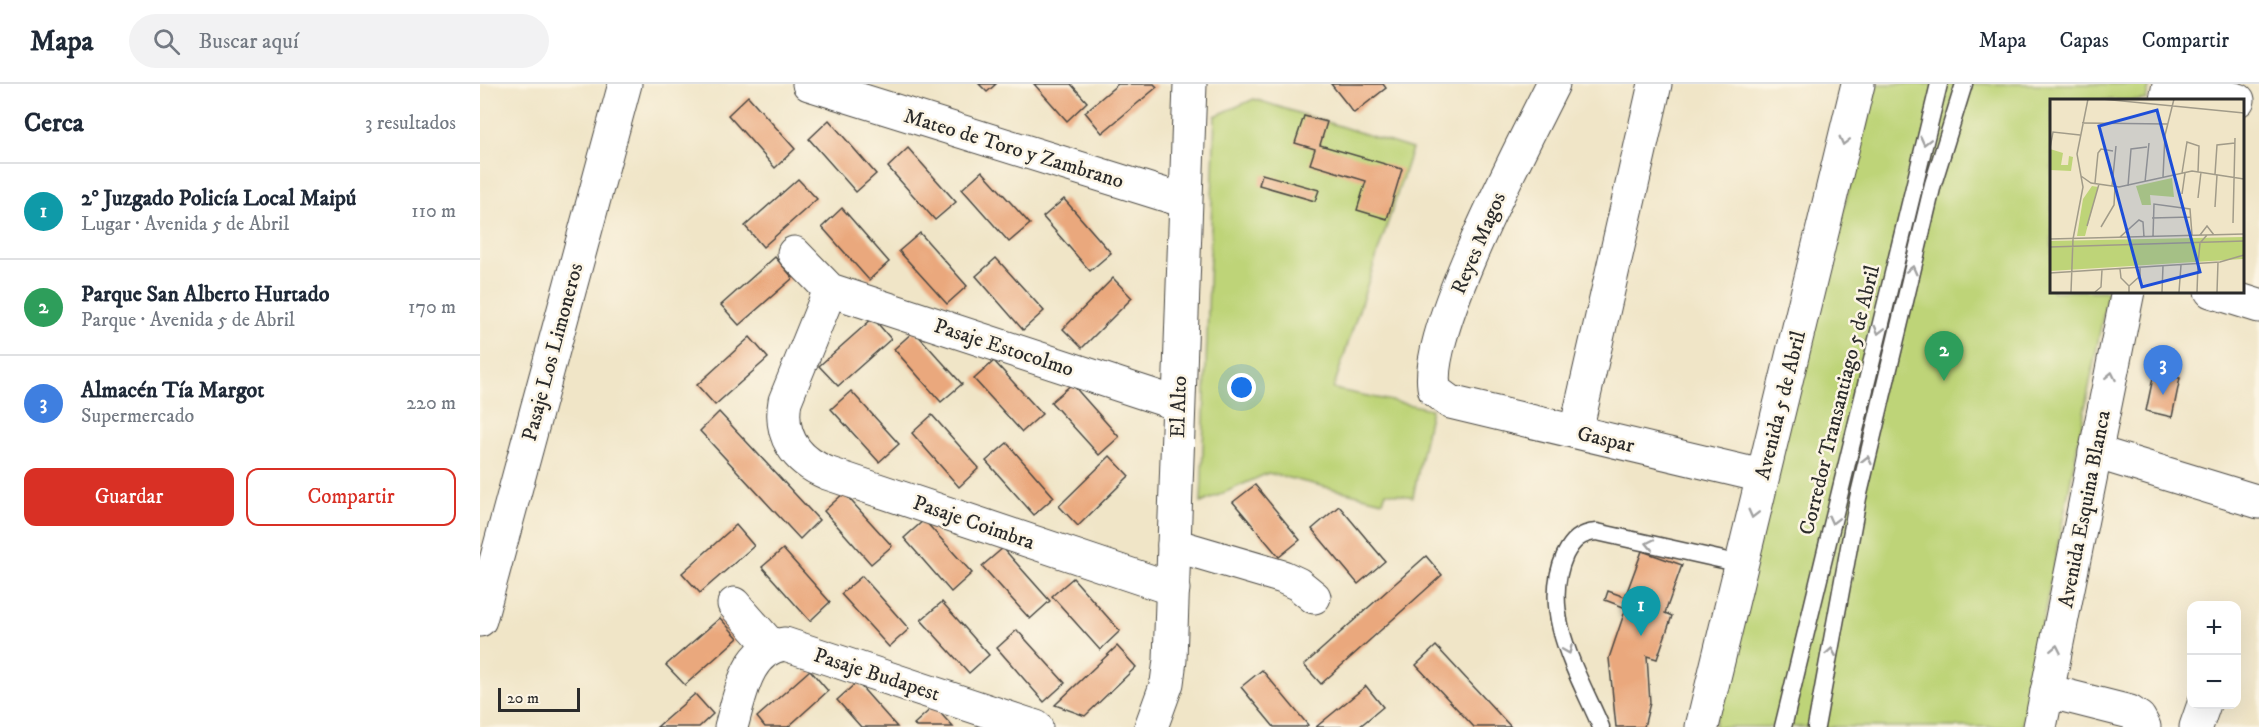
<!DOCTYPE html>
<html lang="es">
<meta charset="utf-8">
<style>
:root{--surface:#fff;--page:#f2f2f3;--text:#1f2937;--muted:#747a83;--line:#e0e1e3;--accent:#d93025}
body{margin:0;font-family:"IM FELL DW Pica",serif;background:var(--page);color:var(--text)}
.controls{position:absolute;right:18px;bottom:18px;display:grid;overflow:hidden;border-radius:12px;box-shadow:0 6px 24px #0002}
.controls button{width:54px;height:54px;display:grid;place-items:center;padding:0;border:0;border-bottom:2px solid var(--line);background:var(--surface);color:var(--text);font:30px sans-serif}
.scale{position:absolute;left:18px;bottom:15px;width:82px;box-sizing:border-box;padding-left:6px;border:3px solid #2b2b2b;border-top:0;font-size:16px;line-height:21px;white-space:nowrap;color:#2b2b2b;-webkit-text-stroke:4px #fcf5e5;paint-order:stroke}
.you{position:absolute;left:762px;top:304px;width:21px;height:21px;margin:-15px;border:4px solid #fff;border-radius:50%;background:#1a73e8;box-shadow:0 0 0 9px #1a73e833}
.badge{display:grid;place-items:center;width:39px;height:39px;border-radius:50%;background:var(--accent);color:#fff;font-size:20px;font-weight:700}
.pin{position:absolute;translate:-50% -50px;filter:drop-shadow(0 2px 3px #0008)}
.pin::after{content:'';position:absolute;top:32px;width:21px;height:18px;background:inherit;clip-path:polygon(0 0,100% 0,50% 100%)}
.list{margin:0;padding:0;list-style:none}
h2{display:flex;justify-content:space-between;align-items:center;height:78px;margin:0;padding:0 24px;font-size:26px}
h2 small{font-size:20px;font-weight:400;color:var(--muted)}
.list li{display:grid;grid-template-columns:39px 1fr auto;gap:18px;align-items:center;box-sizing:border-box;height:96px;padding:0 24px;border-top:2px solid var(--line)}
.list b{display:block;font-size:22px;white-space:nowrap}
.list p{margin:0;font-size:20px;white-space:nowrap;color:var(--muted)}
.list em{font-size:20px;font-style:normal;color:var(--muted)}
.actions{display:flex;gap:12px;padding:18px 24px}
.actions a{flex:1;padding:14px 0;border:2px solid var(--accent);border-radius:12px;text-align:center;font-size:21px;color:var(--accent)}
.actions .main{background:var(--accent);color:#fff}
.icon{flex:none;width:33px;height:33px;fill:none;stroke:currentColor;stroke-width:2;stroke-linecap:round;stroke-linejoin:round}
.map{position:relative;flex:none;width:1779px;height:643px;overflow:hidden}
header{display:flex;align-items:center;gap:36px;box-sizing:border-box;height:84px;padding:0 30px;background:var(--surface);border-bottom:2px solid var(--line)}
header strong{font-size:28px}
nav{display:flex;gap:33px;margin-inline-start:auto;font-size:21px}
.search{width:420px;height:54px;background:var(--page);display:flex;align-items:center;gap:15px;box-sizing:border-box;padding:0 21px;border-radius:33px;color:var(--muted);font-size:22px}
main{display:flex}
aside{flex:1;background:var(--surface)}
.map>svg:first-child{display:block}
.green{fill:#bed478;stroke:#748052;stroke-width:1.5}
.building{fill:#eaa87d}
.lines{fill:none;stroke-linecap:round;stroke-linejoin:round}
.lane-casing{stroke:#494742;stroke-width:19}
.street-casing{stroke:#494742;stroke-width:35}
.primary-casing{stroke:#494742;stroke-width:35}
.lane{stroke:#fff;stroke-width:16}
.street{stroke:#fff;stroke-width:33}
.primary{stroke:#fff;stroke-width:33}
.oneway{stroke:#a0a0a0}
.labels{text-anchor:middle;stroke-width:5;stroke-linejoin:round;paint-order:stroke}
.street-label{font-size:21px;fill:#2b2b2b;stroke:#fcf5e5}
.inset-road{fill:none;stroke:#a19b89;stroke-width:1.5}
.view{fill:#1d4ed8;fill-opacity:0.15;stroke:#1d4ed8;stroke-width:3}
.inset-edge{fill:none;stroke:#2b2b2b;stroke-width:3}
</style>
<header>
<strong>Mapa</strong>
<div class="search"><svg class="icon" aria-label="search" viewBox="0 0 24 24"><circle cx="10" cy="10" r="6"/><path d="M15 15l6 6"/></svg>Buscar aquí</div>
<nav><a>Mapa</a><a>Capas</a><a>Compartir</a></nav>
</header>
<main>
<aside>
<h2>Cerca<small>3 resultados</small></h2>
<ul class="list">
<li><span class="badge" style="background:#0f9aa8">1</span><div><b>2° Juzgado Policía Local Maipú</b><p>Lugar · Avenida 5 de Abril</p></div><em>110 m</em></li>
<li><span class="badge" style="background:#2e9e5b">2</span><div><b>Parque San Alberto Hurtado</b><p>Parque · Avenida 5 de Abril</p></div><em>170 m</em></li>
<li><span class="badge" style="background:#3f7fe0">3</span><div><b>Almacén Tía Margot</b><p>Supermercado</p></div><em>220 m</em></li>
</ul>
<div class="actions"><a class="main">Guardar</a><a>Compartir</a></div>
</aside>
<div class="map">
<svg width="1779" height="643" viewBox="0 0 1779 643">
<rect width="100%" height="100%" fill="#fcf5e5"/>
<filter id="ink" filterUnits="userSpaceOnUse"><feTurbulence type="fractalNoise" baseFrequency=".0167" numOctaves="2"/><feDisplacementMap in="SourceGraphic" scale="12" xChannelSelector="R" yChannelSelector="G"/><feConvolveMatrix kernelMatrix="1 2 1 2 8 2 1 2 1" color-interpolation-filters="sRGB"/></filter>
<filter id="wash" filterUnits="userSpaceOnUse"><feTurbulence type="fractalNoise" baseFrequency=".008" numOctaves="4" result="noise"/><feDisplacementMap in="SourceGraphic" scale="24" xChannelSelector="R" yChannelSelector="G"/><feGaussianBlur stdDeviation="1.35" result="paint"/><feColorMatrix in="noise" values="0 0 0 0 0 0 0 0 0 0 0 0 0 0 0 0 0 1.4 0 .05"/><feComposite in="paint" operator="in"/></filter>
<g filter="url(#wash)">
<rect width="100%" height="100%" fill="#f0e5c7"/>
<g class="green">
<polygon points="1397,0 1670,0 1666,16 1572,16 1572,207 1628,207 1542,643 1234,643 1293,387"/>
<polygon points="774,15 932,65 853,305 951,325 933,413 906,408 903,417 788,389 721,419 735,32"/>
</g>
<g id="blocks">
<g class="building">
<polygon points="499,0 516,0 507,8"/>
<polygon points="554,0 591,0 607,18 587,37"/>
<polygon points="638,0 674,0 677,3 622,49 605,28"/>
<polygon points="851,0 903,0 906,4 874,29"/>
<polygon points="268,12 315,65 295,84 248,31"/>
<polygon points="824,32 847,38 840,61 922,85 907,135 877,126 886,97 830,80 835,65 815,59"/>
<polygon points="349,36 396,90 376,108 329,55"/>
<polygon points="428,64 476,118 455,136 408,83"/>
<polygon points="502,87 550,140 529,158 482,105"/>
<polygon points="782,90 839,106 835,117 779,101"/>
<polygon points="318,95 337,115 283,163 265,142"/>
<polygon points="584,115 631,169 610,187 563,133"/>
<polygon points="362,124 409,178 389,196 342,143"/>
<polygon points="440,149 487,202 467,220 419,167"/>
<polygon points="295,173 313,194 259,241 241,221"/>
<polygon points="516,174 564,227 543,246 496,192"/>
<polygon points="633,194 652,214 602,264 583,245"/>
<polygon points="393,234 411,255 358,302 339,282"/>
<polygon points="434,247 482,300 461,318 414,265"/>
<polygon points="270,253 288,274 235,321 217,301"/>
<polygon points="514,277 562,330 542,348 494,295"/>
<polygon points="1674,289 1700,294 1692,333 1666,327"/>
<polygon points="592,300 639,353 619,371 571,318"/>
<polygon points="371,307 419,360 399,378 351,325"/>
<polygon points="239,328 339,436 320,455 220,347"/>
<polygon points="452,331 499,384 479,403 432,349"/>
<polygon points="527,359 574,413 554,431 506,377"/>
<polygon points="630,372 649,392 598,442 579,422"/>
<polygon points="775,401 820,456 799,473 753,418"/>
<polygon points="364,409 412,462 391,480 344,427"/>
<polygon points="859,422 905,477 878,500 832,445"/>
<polygon points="444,436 492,489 471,508 424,454"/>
<polygon points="256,441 274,462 220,509 202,489"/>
<polygon points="523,464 570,517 550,535 502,482"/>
<polygon points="303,465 350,518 330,537 282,483"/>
<polygon points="1162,467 1202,481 1185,529 1192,532 1177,575 1167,572 1170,619 1164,643 1136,643 1129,574 1146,524 1125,516 1128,507 1145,513"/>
<polygon points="946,472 962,491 841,600 824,581"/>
<polygon points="382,492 429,545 409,563 361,510"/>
<polygon points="593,494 640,547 620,566 572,512"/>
<polygon points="462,518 509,571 489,589 441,536"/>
<polygon points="240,534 258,554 205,601 186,581"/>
<polygon points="537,546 585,599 564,618 517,564"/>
<polygon points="637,562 656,583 605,632 575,621"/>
<polygon points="956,562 1031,643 994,643 936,581"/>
<polygon points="330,586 348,607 308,643 285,643 277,633"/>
<polygon points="782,586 828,641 825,643 794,643 761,603"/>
<polygon points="377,598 417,643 381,643 357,616"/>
<polygon points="886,602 903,623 879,643 836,643"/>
<polygon points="215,610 233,630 219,643 177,643"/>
<polygon points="454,622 473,643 436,643 434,640"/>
</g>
</g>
</g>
<g filter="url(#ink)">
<use href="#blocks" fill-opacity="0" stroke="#494742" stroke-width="1.5"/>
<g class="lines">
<defs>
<g id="lane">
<path d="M1121,643C1099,591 1059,529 1085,471C1092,457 1100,449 1117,448L1261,480"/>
<polyline points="1303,643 1459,0"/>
<polyline points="1336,643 1378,414 1453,100 1484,0"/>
</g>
<g id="street">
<polyline points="329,0 705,117"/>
<path d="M1073,0C1046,55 939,255 955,307L970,318L1282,392"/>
<polyline points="1696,0 1758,16"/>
<polyline points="314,169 350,206 698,320"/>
<path d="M350,206L305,317C299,351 315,376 347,389L693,505"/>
<polyline points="1731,207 1779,222"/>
<polyline points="1096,347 1175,0"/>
<polyline points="1615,368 1779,418"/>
<polyline points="694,461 803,493 818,500 834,513"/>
<polyline points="254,520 292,563"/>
<polyline points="0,536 145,0"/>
<polyline points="1567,607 1650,628 1659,634 1664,643"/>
<path d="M251,643C260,613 266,564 305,560L556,643"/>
<polyline points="671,643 687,599 690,576 710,0"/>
<polyline points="1716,643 1724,620"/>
</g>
<g id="primary">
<polyline points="1686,16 1689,0"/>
<polyline points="1222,643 1378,0"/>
<polyline points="1560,643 1648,207"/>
</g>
</defs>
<use href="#lane" class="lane-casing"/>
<use href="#street" class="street-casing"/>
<use href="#primary" class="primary-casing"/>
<use href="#lane" class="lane"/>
<use href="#street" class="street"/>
<use href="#primary" class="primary"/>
</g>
<defs><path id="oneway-chevron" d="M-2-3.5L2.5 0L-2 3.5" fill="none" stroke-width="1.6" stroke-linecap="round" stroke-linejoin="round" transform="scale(1.5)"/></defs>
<g class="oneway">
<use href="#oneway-chevron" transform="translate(1364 57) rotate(104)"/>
<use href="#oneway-chevron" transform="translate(1445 57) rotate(104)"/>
<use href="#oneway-chevron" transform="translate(1432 186) rotate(-76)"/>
<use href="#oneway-chevron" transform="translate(1399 246) rotate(104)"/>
<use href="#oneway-chevron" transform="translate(1631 292) rotate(-79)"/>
<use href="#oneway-chevron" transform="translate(1387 376) rotate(-77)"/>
<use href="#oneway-chevron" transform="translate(1273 430) rotate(104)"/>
<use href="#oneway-chevron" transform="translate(1353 436) rotate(104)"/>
<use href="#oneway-chevron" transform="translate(1170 460) rotate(-168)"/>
<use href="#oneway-chevron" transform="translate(1576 565) rotate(-79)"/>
<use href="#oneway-chevron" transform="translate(1088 566) rotate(67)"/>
<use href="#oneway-chevron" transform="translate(1351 568) rotate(-80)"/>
</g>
</g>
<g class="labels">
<g class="street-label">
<text transform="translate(534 64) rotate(17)" y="7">Mateo de Toro y Zambrano</text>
<text transform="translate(998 159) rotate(-67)" y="7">Reyes Magos</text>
<text transform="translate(524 263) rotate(18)" y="7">Pasaje Estocolmo</text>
<text transform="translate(72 268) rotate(-75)" y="7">Pasaje Los Limoneros</text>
<text transform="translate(1359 316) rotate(-76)" y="7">Corredor Transantiago 5 de Abril</text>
<text transform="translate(1300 321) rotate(-76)" y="7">Avenida 5 de Abril</text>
<text transform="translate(698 323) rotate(-88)" y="7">El Alto</text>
<text transform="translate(1126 355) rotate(13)" y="7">Gaspar</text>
<text transform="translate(1604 425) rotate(-79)" y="7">Avenida Esquina Blanca</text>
<text transform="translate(494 438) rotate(19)" y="7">Pasaje Coimbra</text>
<text transform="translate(397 590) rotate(18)" y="7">Pasaje Budapest</text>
</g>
</g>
<g transform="translate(1570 15)">
<rect width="194" height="194" fill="#f0e5c7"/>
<path d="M0,50L13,54L11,66H18L19,57L23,58L21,72L0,71ZM122,79L124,98L100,96L101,106H92L86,87ZM42,87L48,88L35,137H27L33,100ZM193,138V160L0,172V142Z" fill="#bed478"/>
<path class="inset-road" d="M52,0L194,14M32,24L118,25M0,49L3,33L30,36M132,74L137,43L149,47L148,73M165,75L167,46L185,44M31,77L41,84L69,88L142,72L194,80M113,78L115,36L124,0M95,83L99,44M45,84L48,54L51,50L63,52M62,87L66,47M78,87L81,50L97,48M132,95L135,74M148,99L151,73M165,108L167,76M102,119L141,118M183,124L185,39M37,127L49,85M51,128L64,106L65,88M150,136L157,127L164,136M103,137L104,105L140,110L142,136M70,138L89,121L93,123L94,138M0,140L194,135M0,148L194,142M148,165L150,144L157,136M70,170L71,179L79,187M0,174L170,163L194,156M21,193L23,140L33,88L27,55L38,0M45,193L51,188L52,171M79,193V187L90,177V168M112,193L113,167M129,193L131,166M147,193L148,165M167,193L168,163"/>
<path class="view" d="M107,11L150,173L92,188L49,27Z"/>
<rect width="194" height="194" class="inset-edge"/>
</g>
</svg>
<div class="controls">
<button>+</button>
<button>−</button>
</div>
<div class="scale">20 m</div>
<div class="you"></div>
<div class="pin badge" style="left:1161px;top:552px;background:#0f9aa8">1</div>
<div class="pin badge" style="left:1464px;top:297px;background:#2e9e5b">2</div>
<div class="pin badge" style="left:1683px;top:311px;background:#3f7fe0">3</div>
</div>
</main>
